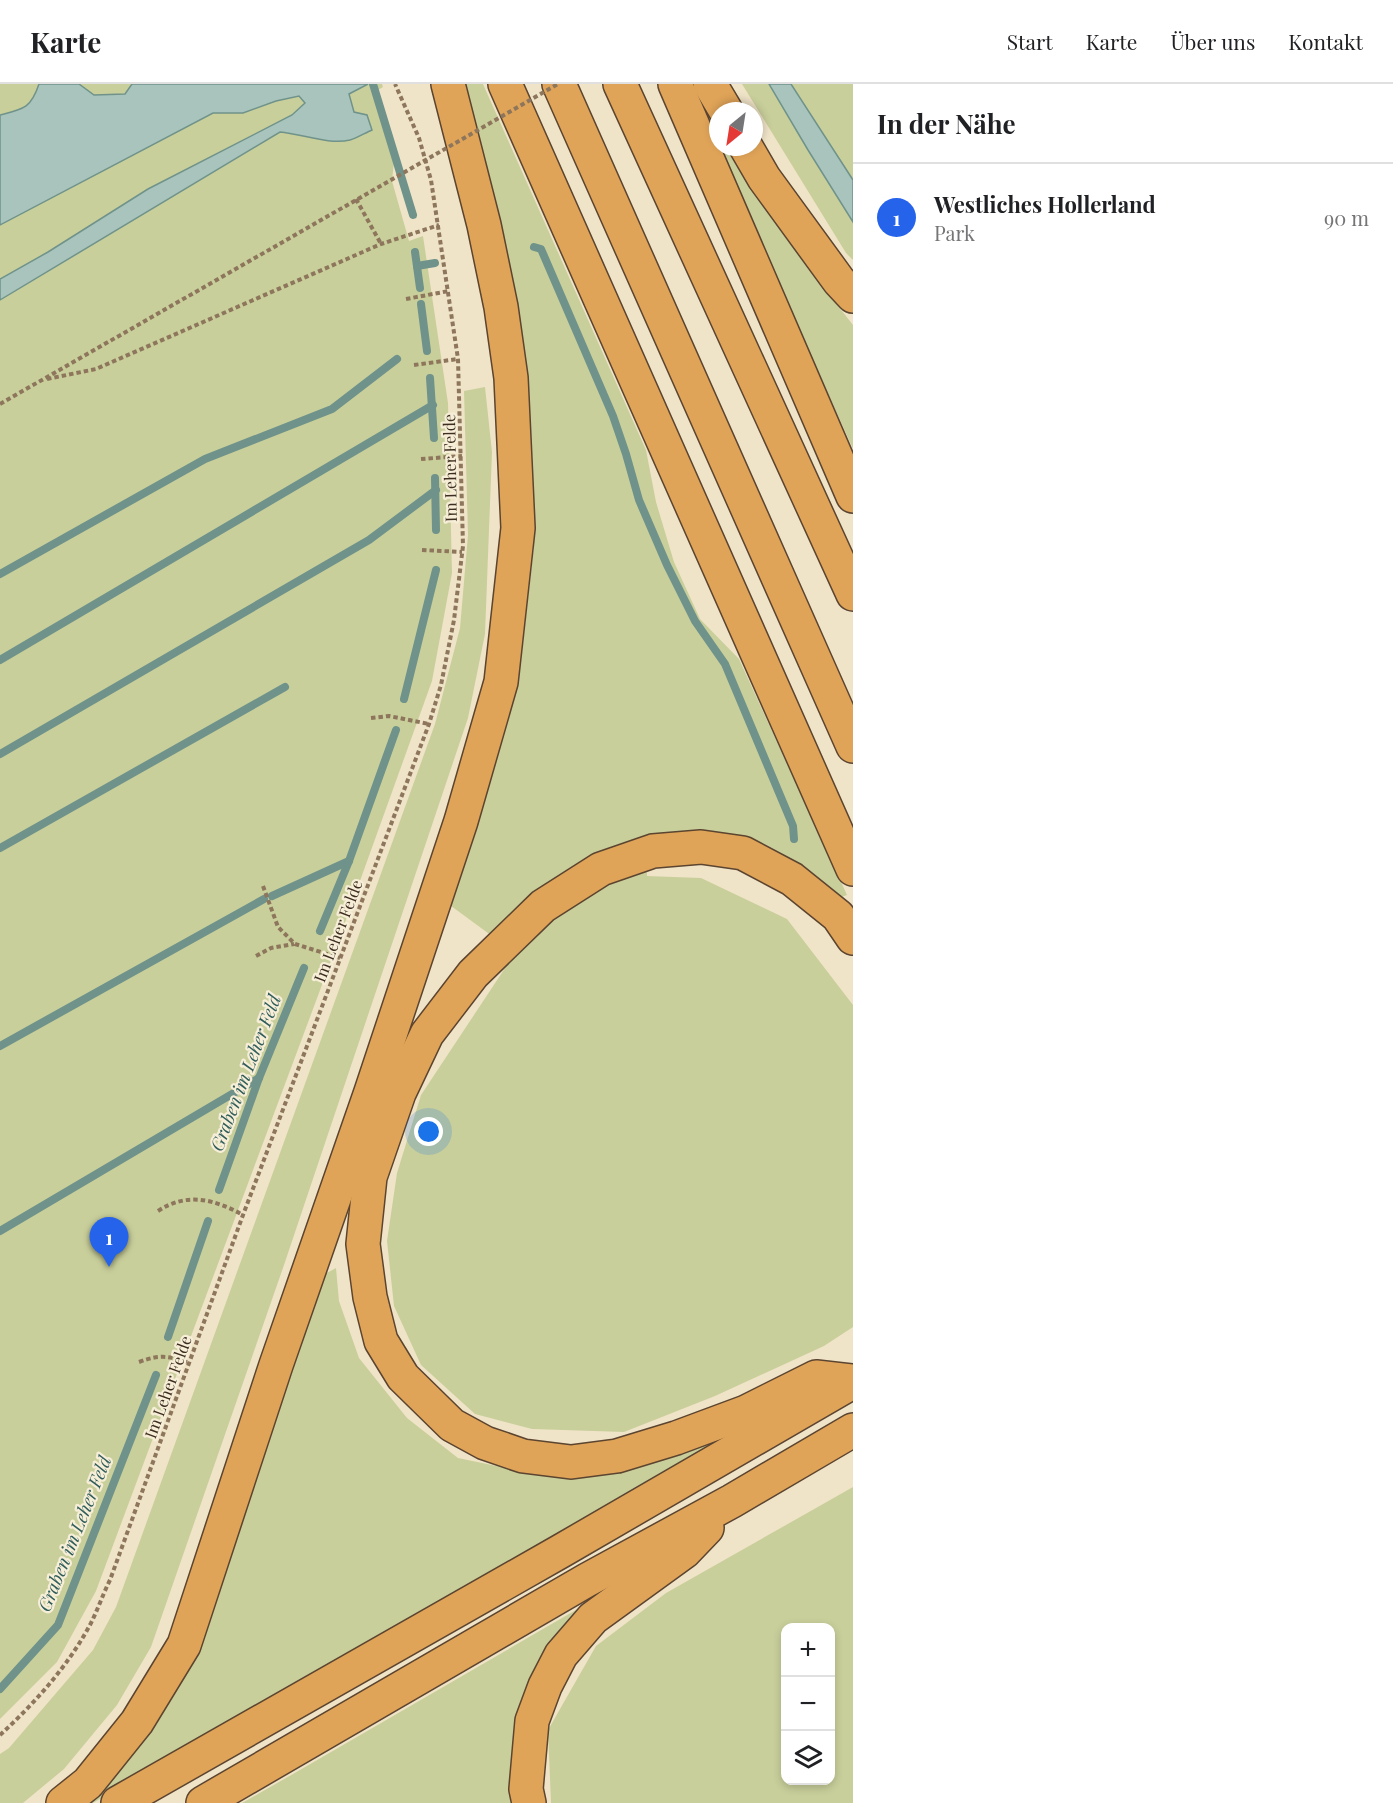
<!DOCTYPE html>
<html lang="de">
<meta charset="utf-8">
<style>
:root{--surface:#fff;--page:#f6f6f6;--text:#202124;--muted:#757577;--line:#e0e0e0;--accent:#2563eb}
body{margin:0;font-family:"Playfair Display",serif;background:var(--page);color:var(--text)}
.controls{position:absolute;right:18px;bottom:18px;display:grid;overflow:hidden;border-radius:12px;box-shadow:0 3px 9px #0003}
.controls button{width:54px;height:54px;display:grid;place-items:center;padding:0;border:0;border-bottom:2px solid var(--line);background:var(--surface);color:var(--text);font:30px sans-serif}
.compass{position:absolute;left:709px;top:18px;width:54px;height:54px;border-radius:50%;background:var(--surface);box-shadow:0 3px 9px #0003;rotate:210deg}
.you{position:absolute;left:429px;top:1048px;width:21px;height:21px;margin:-15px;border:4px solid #fff;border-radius:50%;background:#1a73e8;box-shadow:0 0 0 9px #1a73e833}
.badge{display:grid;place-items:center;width:39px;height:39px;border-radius:50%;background:var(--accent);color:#fff;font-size:20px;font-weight:700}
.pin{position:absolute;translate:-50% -50px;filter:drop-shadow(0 2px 3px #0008)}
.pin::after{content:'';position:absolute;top:32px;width:21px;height:18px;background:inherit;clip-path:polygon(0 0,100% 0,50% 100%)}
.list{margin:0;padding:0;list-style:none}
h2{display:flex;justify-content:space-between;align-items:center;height:78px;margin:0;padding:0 24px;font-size:26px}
h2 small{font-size:20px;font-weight:400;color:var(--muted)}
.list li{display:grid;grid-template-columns:39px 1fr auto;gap:18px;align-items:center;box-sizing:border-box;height:108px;padding:0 24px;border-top:2px solid var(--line)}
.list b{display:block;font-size:22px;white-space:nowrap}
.list p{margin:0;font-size:20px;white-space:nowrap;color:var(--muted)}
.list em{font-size:20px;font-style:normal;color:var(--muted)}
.icon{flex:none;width:33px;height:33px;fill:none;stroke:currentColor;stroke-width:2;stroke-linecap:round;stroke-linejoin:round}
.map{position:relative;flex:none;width:853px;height:1719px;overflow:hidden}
header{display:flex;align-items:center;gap:36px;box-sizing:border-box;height:84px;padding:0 30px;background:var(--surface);border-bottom:2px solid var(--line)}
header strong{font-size:28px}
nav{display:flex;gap:33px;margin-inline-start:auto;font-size:21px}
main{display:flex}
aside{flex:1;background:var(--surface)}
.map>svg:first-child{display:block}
.green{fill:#c9cf9b;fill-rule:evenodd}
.water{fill:#a9c4bc;stroke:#6f938a;stroke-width:1.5}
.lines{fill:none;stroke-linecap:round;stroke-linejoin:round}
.stream{stroke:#6f938a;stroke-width:8}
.highway-casing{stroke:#5b4430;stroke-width:36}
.path{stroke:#8d765c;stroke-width:4;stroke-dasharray:4.5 3;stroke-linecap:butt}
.highway{stroke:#e0a458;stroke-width:33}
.path-bridge{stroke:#8d765c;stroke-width:4;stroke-dasharray:4.5 3;stroke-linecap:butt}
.labels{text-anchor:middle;stroke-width:4.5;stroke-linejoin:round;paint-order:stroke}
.street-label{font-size:16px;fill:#3d2e20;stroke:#f7eed8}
.water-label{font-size:18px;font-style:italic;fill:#2f5d5a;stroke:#f7eed8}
</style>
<header>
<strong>Karte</strong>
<nav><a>Start</a><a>Karte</a><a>Über uns</a><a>Kontakt</a></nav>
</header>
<main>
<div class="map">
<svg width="853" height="1719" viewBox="0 0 853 1719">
<rect width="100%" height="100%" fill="#f0e4c8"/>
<g class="green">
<path d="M0,0H39C31,24 24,25 0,31Z"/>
<polygon points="79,0 132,0 125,10 93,11"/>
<polygon points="368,0 382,0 383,3 375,8 394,78 392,97 409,157 423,152 448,319 452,489 432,597 338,858 96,1507 57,1578 0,1635 0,216 280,48 306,51 329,57 350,56 354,28 348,9"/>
<polygon points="457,0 483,0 646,366 656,418 674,478 700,535 739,575 847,811 839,814 814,792 769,767 645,756 647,792 701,794 787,835 853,921 853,1243 824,1262 715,1312 624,1348 532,1345 475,1330 421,1281 394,1222 387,1157 397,1089 421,1011 515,869 447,819 521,578 534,461 531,391"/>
<polygon points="689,0 696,0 718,42 718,63 730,63 759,114 805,180 853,241 853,365"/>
<polygon points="742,0 769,0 808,66 853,138 853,176 846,169"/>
<polygon points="791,0 853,0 853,96"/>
<polygon points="299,12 306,19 292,31 148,105 48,168 0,195 0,141 2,139 213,29 243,29 276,17"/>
<polygon points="485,303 492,368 485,550 468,634 284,1181 151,1563 117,1621 64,1685 23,1719 0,1719 0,1670 9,1664 93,1566 116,1523 435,640 460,544 468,451 464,307"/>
<polygon points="336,1184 339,1217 359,1274 407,1334 458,1374 525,1388 740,1346 93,1719 78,1719 128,1668 323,1191"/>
<path d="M853,1403V1719H551L548,1646L596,1562L666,1509ZM786,1544H830V1696H786Z"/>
<polygon points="600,1512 514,1719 242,1719 293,1690"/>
</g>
<g class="water">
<path d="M39,0H79L94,11L125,10L132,0H368L349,10L354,28L367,31L372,46C365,49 357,54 350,56C329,61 302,50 280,48L0,216V195L48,168L148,105L292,31L305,19L299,12L276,17L243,29H213L0,141V31C24,25 31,24 39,0Z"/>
<polygon points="769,0 791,0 853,96 853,138 808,66"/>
</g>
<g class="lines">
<g class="stream">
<polyline points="373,0 413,131"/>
<polyline points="534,163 541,165 613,332 626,370 639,416 667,481 695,537 725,580 793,742 794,755"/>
<polyline points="415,168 420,204"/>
<polyline points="417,182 435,179"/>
<polyline points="421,220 427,267"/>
<polyline points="430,294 434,354"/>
<polyline points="435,394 436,446"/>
<polyline points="0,490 205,375 332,325 397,275"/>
<polyline points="0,576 433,321"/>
<polyline points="404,615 436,486"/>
<polyline points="0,670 369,456 436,406"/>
<polyline points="0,764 285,603"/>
<polyline points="272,812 349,777"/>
<polyline points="320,847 349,777 396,646"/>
<polyline points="0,962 264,815"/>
<polyline points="219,1106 259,994 304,884"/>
<polyline points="0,1147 259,994"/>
<polyline points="168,1253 208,1137"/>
<polyline points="0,1605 58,1541 156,1291"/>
</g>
<defs>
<g id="highway">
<polyline points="505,0 853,785"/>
<polyline points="559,0 853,662"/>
<polyline points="620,0 853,510"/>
<polyline points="675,0 853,412"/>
<polyline points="710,0 726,27"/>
<polyline points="746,63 764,94 839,197 853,212"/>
<polyline points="853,854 838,832 792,795 743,769 701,763 653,767 601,785 543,822 473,890 427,950 399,1009 370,1093 363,1160 370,1213 381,1257 403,1293 452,1341 485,1359 523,1372 571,1378 617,1372 676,1354 746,1328 816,1293 853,1297"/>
<polyline points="63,1719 88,1699 137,1638 184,1561 276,1281 371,1008 461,737 501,598 518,444 511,294 501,223 484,141 448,0"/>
<polyline points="118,1719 561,1467 849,1300"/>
<polyline points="203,1719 587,1496 732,1417 853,1346"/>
<polyline points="529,1719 526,1705 532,1637 545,1602 561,1571 593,1534 684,1468 707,1444"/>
</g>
</defs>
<use href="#highway" class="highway-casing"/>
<g class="path">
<polyline points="356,115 381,160"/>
<polyline points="406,215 449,207"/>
<polyline points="414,281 458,275"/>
<polyline points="47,295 96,285 381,160 439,141"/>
<polyline points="0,320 384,100"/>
<polyline points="421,375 462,372"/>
<polyline points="422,466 462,468"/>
<polyline points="371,634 389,632 429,640"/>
<polyline points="263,802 278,843 295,860 340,874"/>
<polyline points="256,872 271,864 294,860"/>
<path d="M158,1127C187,1108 214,1115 243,1131"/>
<path d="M139,1278C161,1270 169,1272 190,1279"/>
<path d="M0,1651C35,1619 69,1581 91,1539C98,1525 103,1510 110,1496L243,1131L429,640L441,601L454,536L463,462L458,275L431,96L419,54L395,0"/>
</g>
<use href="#highway" class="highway"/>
<polyline class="path-bridge" points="384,100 558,0"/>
</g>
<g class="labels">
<g class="street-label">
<text transform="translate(450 384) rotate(-91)" y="6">Im Leher Felde</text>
<text transform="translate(338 847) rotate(-69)" y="6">Im Leher Felde</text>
<text transform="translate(168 1303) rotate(-70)" y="6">Im Leher Felde</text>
</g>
<g class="water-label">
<text transform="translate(246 989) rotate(-69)" y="6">Graben im Leher Feld</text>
<text transform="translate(75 1450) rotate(-68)" y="6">Graben im Leher Feld</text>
</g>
</g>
</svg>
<div class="controls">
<button>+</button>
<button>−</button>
<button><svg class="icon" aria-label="layers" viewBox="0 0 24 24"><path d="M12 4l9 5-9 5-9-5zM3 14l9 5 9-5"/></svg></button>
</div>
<svg class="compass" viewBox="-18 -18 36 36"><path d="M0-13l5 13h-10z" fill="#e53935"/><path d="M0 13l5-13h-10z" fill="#757577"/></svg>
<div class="you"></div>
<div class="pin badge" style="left:109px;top:1183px">1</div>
</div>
<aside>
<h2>In der Nähe<small></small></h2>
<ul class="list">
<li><span class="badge">1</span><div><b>Westliches Hollerland</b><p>Park</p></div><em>90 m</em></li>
</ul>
</aside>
</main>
